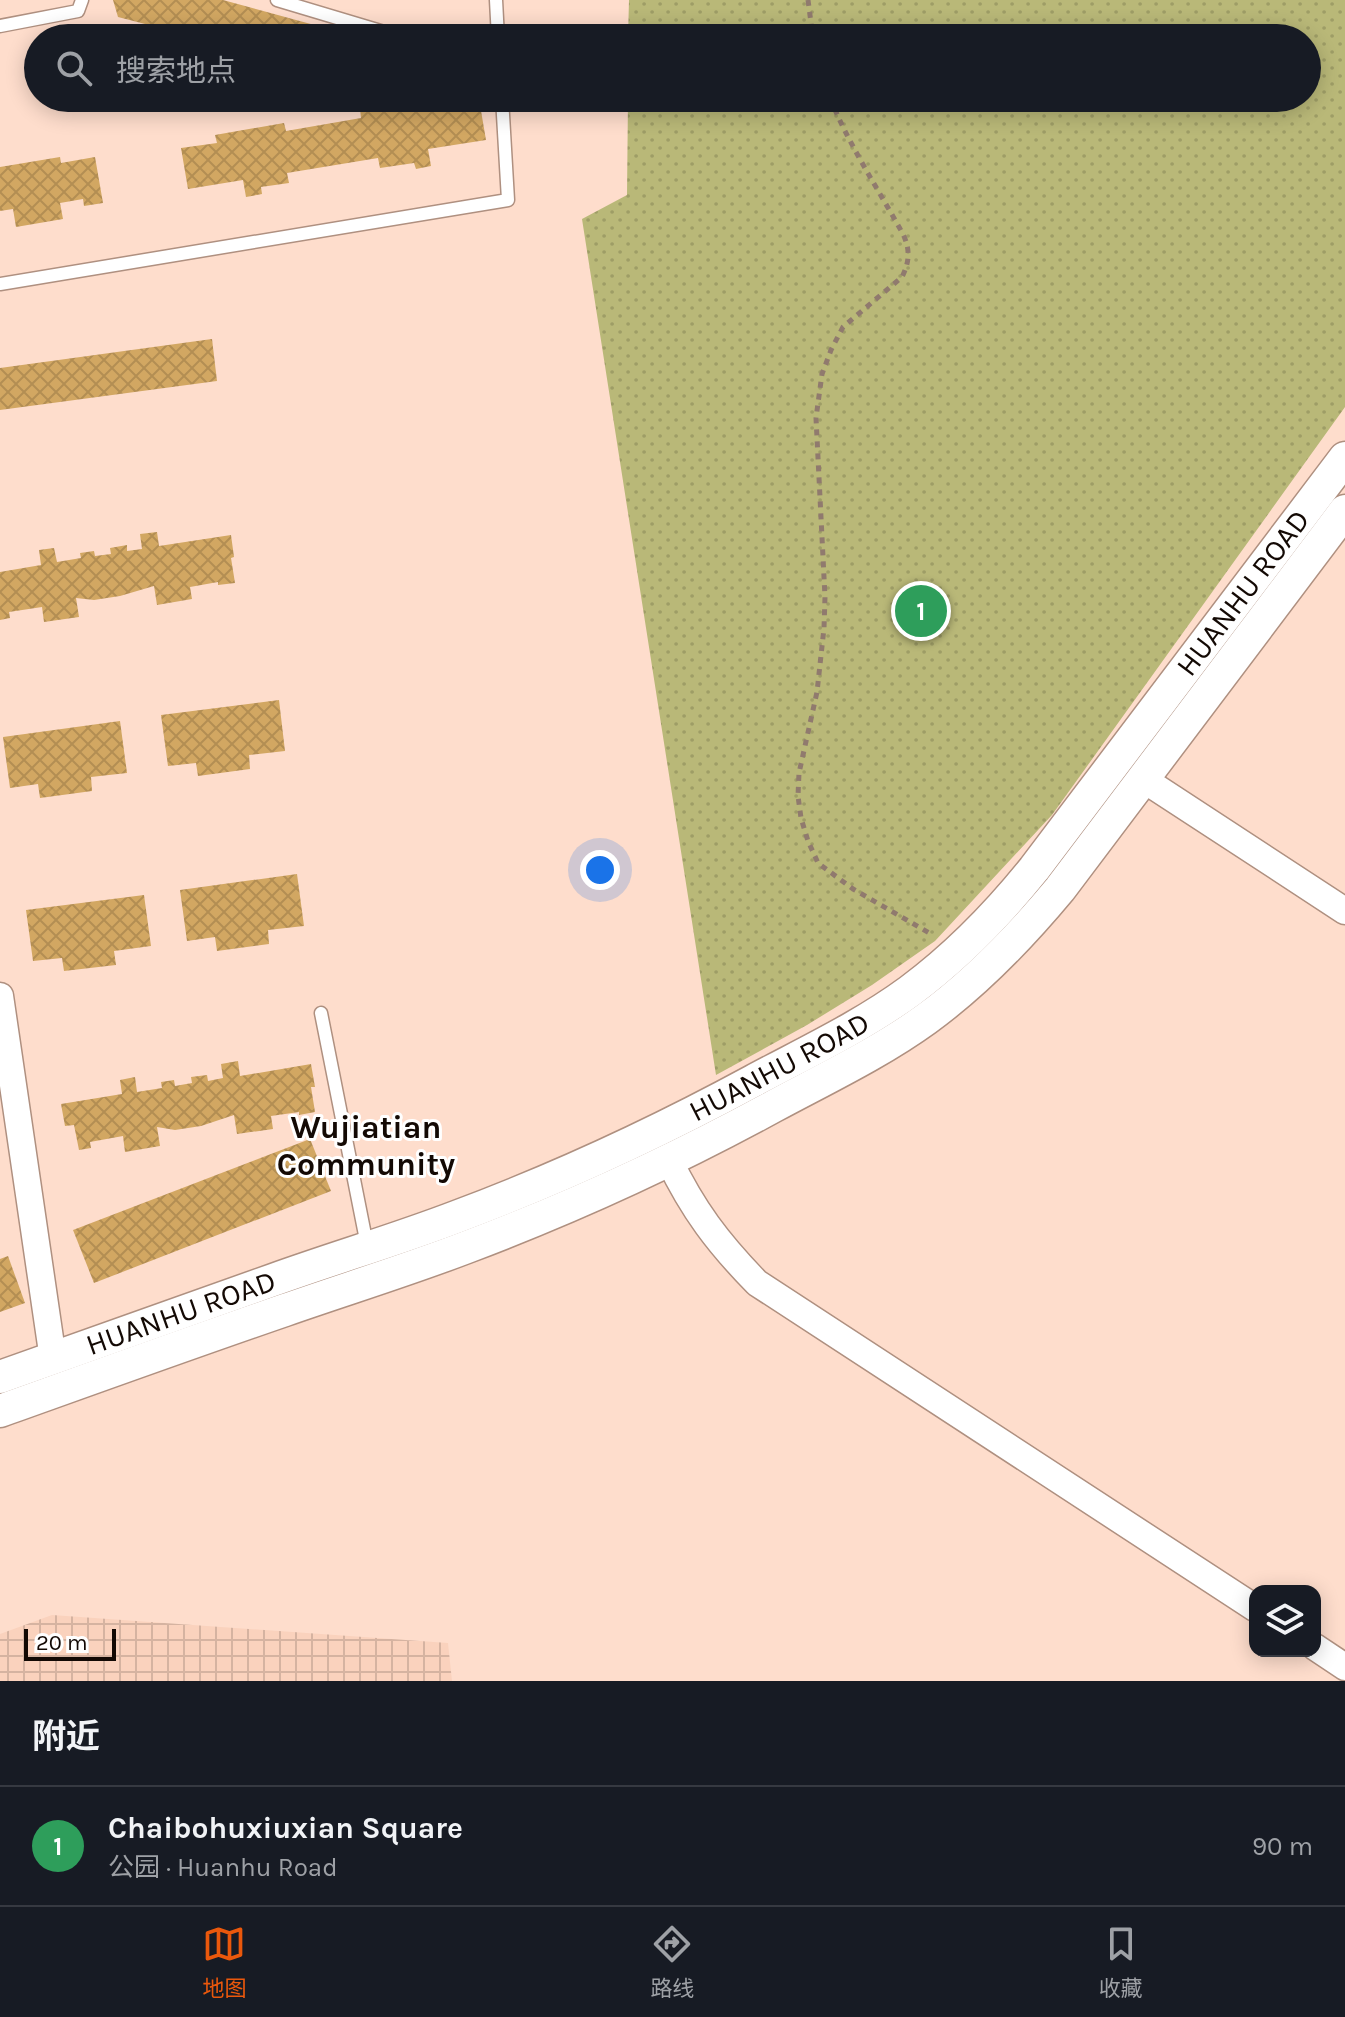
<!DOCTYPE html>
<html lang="zh">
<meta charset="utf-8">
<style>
:root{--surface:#171b24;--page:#242831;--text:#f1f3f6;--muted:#9ea1a6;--line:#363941;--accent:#ea580c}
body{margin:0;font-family:Karla,"Noto Sans SC",sans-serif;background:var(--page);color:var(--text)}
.controls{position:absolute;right:24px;bottom:24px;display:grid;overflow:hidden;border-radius:16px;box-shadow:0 4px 20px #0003}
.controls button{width:72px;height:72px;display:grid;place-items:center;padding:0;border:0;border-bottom:2px solid var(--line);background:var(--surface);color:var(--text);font:40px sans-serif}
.scale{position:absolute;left:24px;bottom:20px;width:92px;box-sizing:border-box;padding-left:8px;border:4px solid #130904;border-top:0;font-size:22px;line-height:28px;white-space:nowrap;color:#130904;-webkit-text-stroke:6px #fff;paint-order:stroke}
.you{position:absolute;left:600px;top:870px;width:28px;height:28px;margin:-20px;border:6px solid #fff;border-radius:50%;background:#1a73e8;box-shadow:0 0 0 12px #1a73e833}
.badge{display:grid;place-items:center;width:52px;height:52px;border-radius:50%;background:var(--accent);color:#fff;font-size:26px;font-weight:700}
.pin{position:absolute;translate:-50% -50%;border:4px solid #fff;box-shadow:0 2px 8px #0006}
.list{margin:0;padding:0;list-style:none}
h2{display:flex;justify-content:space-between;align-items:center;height:104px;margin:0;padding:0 32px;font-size:34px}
h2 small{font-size:26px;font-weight:400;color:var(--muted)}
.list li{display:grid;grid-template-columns:52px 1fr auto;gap:24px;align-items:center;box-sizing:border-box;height:120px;padding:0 32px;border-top:2px solid var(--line)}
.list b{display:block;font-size:30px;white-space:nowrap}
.list p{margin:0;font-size:26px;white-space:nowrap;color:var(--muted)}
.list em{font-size:26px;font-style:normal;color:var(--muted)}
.icon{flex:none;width:44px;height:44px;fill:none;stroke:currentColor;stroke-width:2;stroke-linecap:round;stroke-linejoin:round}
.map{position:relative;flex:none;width:1345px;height:1681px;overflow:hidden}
.search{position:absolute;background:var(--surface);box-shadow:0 4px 20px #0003;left:24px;right:24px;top:24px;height:88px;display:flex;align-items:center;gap:20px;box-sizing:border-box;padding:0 28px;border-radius:44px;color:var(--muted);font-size:30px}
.sheet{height:224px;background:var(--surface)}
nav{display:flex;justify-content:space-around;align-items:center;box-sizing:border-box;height:112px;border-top:2px solid var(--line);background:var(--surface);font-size:22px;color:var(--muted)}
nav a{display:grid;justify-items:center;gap:4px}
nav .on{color:var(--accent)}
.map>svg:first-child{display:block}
.industrial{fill:url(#industrial-grid)}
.park{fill:url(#park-dots)}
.building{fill:url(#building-cross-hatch)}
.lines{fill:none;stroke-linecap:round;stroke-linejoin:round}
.service-casing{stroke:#af9080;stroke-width:15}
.minor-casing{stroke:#af9080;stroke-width:29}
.tertiary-casing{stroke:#af9080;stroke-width:35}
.path{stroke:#907a6e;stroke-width:5;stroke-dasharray:6 6;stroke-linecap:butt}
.service{stroke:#fff;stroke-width:12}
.minor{stroke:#fff;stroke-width:26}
.tertiary{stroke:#fff;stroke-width:32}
.labels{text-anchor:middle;stroke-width:6;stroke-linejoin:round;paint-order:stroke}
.street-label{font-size:30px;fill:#130904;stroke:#fff}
.neighbourhood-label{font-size:32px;font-weight:bold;fill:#130904;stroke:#fff}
</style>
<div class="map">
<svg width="1345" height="1681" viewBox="0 0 1345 1681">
<defs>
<pattern id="industrial-grid" width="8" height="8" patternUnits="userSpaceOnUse" patternTransform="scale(2)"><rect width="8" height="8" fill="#fad2bd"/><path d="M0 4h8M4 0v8" fill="none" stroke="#d5b3a1"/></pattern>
<pattern id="park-dots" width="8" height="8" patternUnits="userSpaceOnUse" patternTransform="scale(2)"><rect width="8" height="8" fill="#b9b878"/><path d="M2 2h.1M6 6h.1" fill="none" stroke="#9e9d66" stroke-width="1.8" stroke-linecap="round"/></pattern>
<pattern id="building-cross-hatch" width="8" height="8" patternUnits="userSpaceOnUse" patternTransform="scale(2)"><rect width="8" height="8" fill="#d2a762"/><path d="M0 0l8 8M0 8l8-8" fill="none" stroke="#b38e53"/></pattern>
</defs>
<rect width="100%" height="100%" fill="#feddcc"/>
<polygon class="industrial" points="52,1615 448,1643 452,1681 0,1681 0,1634"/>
<polygon class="park" points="629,0 1345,0 1345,407 1052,815 935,941 872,985 807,1025 716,1075 582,219 627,195 628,98 1307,98 1307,38 628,38"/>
<g class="building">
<polygon points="113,0 223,0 362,38 199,38 118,17"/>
<polygon points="428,98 435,98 436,106 479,99 486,140 428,149 431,166 416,169 414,163 380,168 378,158 287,173 289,183 261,187 262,194 246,197 243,180 188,189 181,148 217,143 215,135 284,123 286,131 361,118 360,109"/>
<polygon points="60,157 61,163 95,157 103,203 84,206 83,199 60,203 63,219 16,227 13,209 0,211 0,167"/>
<polygon points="212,339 217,381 0,410 0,368"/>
<polygon points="157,532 159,546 231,535 234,557 231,558 235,583 218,585 218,582 190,587 192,599 157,605 154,586 120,596 94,600 76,598 79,617 44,622 42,607 9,612 10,618 0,620 0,572 41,565 39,550 54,548 57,562 81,558 80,553 94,551 95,556 111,554 110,548 127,545 127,551 142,549 140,534"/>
<polygon points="279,700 285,751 249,755 250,769 198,776 196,763 168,766 161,715"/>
<polygon points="120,721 127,773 91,777 92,791 40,798 38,784 10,788 3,737"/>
<polygon points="297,874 304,926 268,930 269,944 217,951 215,937 187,941 180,890"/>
<polygon points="144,895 151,946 114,951 116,965 64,971 62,958 33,961 26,910"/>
<polygon points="238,1061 240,1076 311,1064 315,1087 311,1087 315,1112 299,1115 299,1112 271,1116 273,1129 237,1134 234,1115 201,1126 175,1130 157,1127 160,1146 125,1152 123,1136 90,1142 91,1148 79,1150 74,1125 65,1126 61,1104 122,1094 120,1080 135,1077 137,1092 162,1088 161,1082 174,1080 175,1086 192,1083 191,1077 207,1075 208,1081 223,1078 221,1064"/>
<polygon points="310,1139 331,1191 94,1283 73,1230"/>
<polygon points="8,1256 25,1303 0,1312 0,1259"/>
</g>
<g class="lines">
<defs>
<g id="service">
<polyline points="277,0 404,38"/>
<polyline points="496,0 498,38"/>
<polyline points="0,26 78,11 82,0"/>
<polyline points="0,284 508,200 502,98"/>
<polyline points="321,1013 367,1245"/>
</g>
<g id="minor">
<polyline points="1143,779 1345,911"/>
<polyline points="0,996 53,1359"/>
<path d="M669,1160C693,1210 718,1243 757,1283L1255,1608"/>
<polyline points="1315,1647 1345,1667"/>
</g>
<g id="tertiary">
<path id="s1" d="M0,1377C91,1345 182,1312 273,1280C334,1258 396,1240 456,1217C558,1179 657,1133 753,1081C805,1053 861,1027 910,991C957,956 997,915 1034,869L1345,458"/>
<path d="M0,1411C95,1377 189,1343 285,1310C345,1289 407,1270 467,1247C573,1207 675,1160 774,1106C826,1078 879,1053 926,1019C977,982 1020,937 1060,889L1345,511"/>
</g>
</defs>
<use href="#service" class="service-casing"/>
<use href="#minor" class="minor-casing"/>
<use href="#tertiary" class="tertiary-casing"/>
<g class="path">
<polyline points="808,0 813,38"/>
<path d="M830,98C849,145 878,189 903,234C910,249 910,261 902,277L843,327L831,350L822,374L816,418L825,597L824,628L817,692L799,773L798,796L801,818L808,841L818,863L853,889L931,934"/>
</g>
<use href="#service" class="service"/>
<use href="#minor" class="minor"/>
<use href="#tertiary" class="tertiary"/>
</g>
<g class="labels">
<g class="street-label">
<text dy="10" stroke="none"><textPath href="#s1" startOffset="1512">HUANHU ROAD</textPath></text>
<text dy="10" stroke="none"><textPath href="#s1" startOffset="840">HUANHU ROAD</textPath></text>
<text dy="10" stroke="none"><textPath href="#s1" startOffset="192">HUANHU ROAD</textPath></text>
</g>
<g class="neighbourhood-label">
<text x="366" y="1138">Wujiatian<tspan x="366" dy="37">Community</tspan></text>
</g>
</g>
</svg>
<div class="controls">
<button><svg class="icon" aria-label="layers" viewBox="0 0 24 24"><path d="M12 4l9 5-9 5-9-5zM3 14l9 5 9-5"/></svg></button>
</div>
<div class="scale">20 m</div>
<div class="you"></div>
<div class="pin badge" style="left:921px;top:611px;background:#2e9e5b">1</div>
<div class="search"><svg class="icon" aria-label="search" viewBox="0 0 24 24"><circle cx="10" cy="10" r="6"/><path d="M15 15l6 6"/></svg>搜索地点</div>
</div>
<section class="sheet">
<h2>附近<small></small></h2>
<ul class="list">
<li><span class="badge" style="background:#2e9e5b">1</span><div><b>Chaibohuxiuxian Square</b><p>公园 · Huanhu Road</p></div><em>90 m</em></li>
</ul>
</section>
<nav>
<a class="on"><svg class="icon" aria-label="map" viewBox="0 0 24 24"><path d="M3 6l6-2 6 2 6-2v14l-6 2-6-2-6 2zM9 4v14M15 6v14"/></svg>地图</a>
<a><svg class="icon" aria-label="directions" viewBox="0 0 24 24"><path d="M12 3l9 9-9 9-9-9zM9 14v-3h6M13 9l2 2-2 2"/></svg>路线</a>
<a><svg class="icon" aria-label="saved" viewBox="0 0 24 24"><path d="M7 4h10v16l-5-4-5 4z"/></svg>收藏</a>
</nav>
